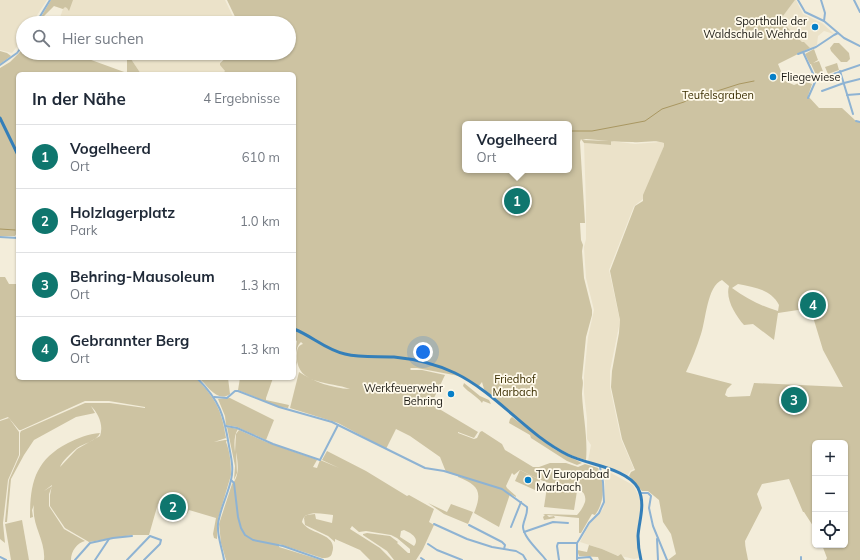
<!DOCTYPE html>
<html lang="de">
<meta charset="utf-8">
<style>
:root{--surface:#fff;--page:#f6f6f7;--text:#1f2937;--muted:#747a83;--line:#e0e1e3;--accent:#0f766e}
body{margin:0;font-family:Mulish,sans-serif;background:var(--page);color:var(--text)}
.controls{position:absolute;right:12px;bottom:12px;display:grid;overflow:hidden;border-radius:6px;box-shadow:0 1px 3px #0004}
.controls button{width:36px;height:36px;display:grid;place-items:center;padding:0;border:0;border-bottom:1px solid var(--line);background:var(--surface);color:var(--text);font:20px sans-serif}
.you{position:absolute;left:423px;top:352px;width:14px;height:14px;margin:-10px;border:3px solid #fff;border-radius:50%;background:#1a73e8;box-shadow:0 0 0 6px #1a73e833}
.badge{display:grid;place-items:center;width:26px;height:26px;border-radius:50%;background:var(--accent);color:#fff;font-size:13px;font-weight:700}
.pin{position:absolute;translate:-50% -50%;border:2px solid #fff;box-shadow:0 1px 4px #0006}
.popup{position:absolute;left:462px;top:121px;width:110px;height:52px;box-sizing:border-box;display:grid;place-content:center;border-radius:6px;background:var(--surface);filter:drop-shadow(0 1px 3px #0005);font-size:13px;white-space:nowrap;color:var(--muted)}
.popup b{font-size:15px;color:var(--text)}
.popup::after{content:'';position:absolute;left:50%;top:100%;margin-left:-8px;border:8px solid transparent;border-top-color:var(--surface)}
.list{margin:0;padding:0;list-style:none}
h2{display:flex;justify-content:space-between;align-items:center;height:52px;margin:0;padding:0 16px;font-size:17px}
h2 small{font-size:13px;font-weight:400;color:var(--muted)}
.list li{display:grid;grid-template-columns:26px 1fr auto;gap:12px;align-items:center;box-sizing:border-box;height:64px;padding:0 16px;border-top:1px solid var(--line)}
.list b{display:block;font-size:15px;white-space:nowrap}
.list p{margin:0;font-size:13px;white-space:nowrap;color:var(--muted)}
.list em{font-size:13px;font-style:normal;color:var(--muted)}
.icon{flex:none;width:22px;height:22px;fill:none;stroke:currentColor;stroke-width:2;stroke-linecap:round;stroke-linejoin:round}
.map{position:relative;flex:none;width:860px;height:560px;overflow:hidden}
.search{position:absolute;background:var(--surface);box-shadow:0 1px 3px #0004;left:16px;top:16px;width:280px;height:44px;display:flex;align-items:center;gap:10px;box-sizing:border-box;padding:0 14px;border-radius:22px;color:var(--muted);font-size:15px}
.panel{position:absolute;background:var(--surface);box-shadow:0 1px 3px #0004;left:16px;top:72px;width:280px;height:308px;border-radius:6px}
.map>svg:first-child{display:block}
.built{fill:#ebe2c9}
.green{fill:#cdc3a2;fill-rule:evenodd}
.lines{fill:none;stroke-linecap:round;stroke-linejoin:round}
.stream{stroke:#a99761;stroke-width:1}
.minor{stroke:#8eb3d3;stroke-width:2}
.major{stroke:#347fb9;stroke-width:3}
.poi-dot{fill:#067fc8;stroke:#fffaeb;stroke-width:1.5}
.labels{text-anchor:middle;stroke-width:3.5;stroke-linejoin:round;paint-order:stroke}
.poi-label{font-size:11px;fill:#1c1a14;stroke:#fffaeb;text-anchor:end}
.park-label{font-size:11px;fill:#3b2e00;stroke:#fffaeb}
</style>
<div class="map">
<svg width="860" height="560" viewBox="0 0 860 560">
<rect width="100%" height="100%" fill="#f3edda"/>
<g class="built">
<polygon points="0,0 47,0 32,23 23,23 23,39 12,53 0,50"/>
<polygon points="63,0 225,0 236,23 58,23 63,9 54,6"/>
<polygon points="795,0 796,0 803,14 822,23 834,34 824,31 818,36 817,45 809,49 780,20"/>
<polygon points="127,53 237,53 227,57 221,60 220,63 225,71 222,74 141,74"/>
<polygon points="611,141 635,144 660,142 664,143 664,146 643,199 634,206 609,270 620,321 610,371 610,387 621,439 634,469 630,471 628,475 619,471 588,461 591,445 587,439 587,419 584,393 584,376 588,337 594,310 586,278 584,247 586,239 586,205 584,143 611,145"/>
<polygon points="611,473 633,485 639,496 641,505 637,539 639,558 634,559 616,555 602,549 580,542 590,523 603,509 605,502 605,482 603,476"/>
</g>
<g class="green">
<polygon points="51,0 73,0 69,11 67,8 65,7 63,9 54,6 42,18 41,22 38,22"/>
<path d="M227,0H795L780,20L802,42H804L810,48L778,64L785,81L794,85L804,81L812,84L808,96L819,108H842L856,121L860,122V560H826L827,558L822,545H845V443H815V529L804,512H803L789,479L762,484L757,494L762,508L745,541C745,547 747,554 748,560H668L676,554L671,534L663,522L659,500L648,491H642L629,476L631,472L635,470L622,439L611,387L612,371L619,333L620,320L610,271L635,206L643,201V195L664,146V143C654,139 644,143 633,142C618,142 602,140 586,139L582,140L611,141V145L584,143L581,139L580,142L585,223H580L581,240L583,245L582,251L584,278L592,310V315L586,337L582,378C584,383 582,388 582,394C583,416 588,438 586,460C550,452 512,412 484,389L482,382L479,386L459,376L417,368H411L410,369L411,370H422L445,375L434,398L441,410L478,432L474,438L458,432V433L474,439L477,438L480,432L482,431L502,444L505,450L533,467H539L550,463H566L578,467L585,464L598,468C605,483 605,502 595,515L592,514L581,533H579V518L547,515L549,517L554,516L555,518L544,520L543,517L545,515L543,514L577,515C581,511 583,507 585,502C589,483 557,486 546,482C537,479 529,474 520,470L514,475L512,473L506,486L507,488L516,496V497L510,494L499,527L474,513C483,491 478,485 458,477V476L480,483L446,472L440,457L410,436L396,429L386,449L338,423L290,408L299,372C314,382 332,388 350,389C330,381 294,386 297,353C297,348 299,345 303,344L301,342C294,349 296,358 297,366L295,359L297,341L294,339V74H222L225,71L220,65V63L227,57L250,53H289V23H238ZM465,124H569V170H465ZM722,280L729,286C725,299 736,316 744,325L753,324L774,340L778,313L798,310L808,306L810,307L823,350L843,387L754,383L750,396L728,397L725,395L727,389L732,384L686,372C692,359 697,347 701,334C706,320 707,286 722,280ZM738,284C753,287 771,289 779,305L778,311C761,306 747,299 732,288Z"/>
<polygon points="834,43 839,43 849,53 850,59 847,62 841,62 831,51 830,48"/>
<polygon points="23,49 23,53 72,53 127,73 127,53 141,74 18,74 18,231 15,236 0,236 0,68 10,62"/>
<polygon points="814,49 818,60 813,63 819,61 824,74 817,77 811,64 810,64 805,54"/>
<polygon points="0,51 7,53 11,56 0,64"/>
<polygon points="837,63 839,70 828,74 825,67"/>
<path d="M0,277H5L9,284H18V378H196C215,398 222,410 226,438L214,442L225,440H227L226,442C230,452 231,463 231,475L218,519L217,539L214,538L213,534L216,518L189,510L187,514L158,504L159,500L149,535H132L89,542L65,528L50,506V495L52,485L44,491L52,486L49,494V506L64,529L85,541C77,543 71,551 71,560H44C46,541 31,524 34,505L32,510L33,517L30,518C30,483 35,460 68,443C78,438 88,434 100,433C97,441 84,443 77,448C71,453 62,461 60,467L77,449L100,436C104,425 98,413 91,406L95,413L76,417L34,440L24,455L11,479L7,522H5L9,480L20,455V433L21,431L85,403H110L145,408V407L109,401H85L21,430H19L8,417L0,420Z"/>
<path d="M199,378H228L230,394C217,403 208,386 199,378Z"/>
<polygon points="240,378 273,378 266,398 266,400 289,405 288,408 279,407 238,390"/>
<path d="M464,383L480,396L489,400L491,404L483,401L482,403C477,396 469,393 463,386Z"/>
<polygon points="230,398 274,420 266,440 237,427 226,425 225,416 218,399"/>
<polygon points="512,417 554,449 582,463 577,465 567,461 531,438 530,435 509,423 510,419"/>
<polygon points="9,418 19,432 19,455 8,480 3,523 5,543 0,539 0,421"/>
<path d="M227,427L238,429C234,435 234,444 235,452L236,434L239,430L266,442L315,459L317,460L313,467L317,468L320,460L339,468L322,460L327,451L366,471L407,496L409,495L434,509L429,522L434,525L423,549L416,560H394L387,551L363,535V534L367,533L390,536L398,542L397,543L408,553H410V549L397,538L391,535L366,531L359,532L352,526L350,529L380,548L392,560H370L360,550L335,539V542L328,536L305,525L304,518L306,515L315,514L316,519L332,523L333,516V515C323,514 304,509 302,522C309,535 339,533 332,553C331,558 326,558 322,558L279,544V547L321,560H261V558V560H226L221,543L219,524L232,484C240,476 238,462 236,452L237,473L234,480L235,466ZM404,530C411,533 420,538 414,546L400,537L401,531Z"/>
<polygon points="520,470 540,480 535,490 515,481"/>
<polygon points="547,487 577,491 574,510 544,507"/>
<polygon points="428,503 447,512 451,504 473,512 468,524 444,514"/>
<polygon points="22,520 29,560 11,560 5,524"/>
<polygon points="589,545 602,549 618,556 621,554 625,560 599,560 598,557 579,556 577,550 587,552"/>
</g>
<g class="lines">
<g class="stream">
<polyline points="703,91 714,92 739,84 754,81"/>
<polyline points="569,131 592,131 645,121 662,109 684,102 702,92"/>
<polyline points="0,229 15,230"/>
</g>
<g class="minor">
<polyline points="798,0 805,12 824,21 844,38 860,46"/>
<polyline points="821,0 825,13 824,21"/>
<polyline points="854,0 860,12"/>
<polyline points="36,23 50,0"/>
<polyline points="803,52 816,80 860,65"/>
<polyline points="798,54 816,47 834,35 838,33"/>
<polyline points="0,65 17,53 23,45"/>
<polyline points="840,71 853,114"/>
<polyline points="822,91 844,83 860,79"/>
<polyline points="847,95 860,94"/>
<polyline points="808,98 816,80"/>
<polyline points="856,121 860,122"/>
<polyline points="0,237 18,238"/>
<path d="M197,378C220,401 224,415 229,446C231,457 234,468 231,480C228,494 220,509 218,524C217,537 222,547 224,560"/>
<path d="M214,397L227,398L235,391H238L279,407L332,422L425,468L444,471L502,489L527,507C528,514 524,519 523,526C522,536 540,552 546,560"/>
<polyline points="226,426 237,428 273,444 320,460 338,425"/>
<polyline points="231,480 234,483 238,517 241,528 245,535 253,540 283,546 323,560"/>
<polyline points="640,493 648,493 651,496 649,508 653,526 667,560"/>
<polyline points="434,524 467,539 492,547 516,551 523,555 526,560"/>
<polyline points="469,525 502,542 505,545 504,549"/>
<polyline points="511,527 521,502"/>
<polyline points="524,532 553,522 568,523"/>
<polyline points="657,539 658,560"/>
<polyline points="428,544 437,550 462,560"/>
<polyline points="0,557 6,560"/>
<polyline points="801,557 801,560"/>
<polyline points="421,558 424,560"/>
<polyline points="577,558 590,557 592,560"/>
<polyline points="75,560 90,543 113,538 132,536"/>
<polyline points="95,560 109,539"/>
<polyline points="127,560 150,536 161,540 160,544 144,560"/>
<polyline points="559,560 557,546 558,543 577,543"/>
<polyline points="577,560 577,543 579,540 589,523 599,513 604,502 603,482 600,467"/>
</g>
<g class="major">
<polyline points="0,118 18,155"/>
<path d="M294,329C312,336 326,350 345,354C361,358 378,356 394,357C415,359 436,364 455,373C498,394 526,434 568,455C588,465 627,468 638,488C646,504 639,520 638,536C638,544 639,552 641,560"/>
</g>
</g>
<g class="poi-dot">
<circle cx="815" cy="27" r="4"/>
<circle cx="773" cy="77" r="4"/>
<circle cx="451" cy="394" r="4"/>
<circle cx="528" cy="480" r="4"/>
</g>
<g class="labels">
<g class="poi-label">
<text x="807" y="25">Sporthalle der<tspan x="807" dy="13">Waldschule Wehrda</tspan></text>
<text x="781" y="81" text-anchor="start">Fliegewiese</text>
<text x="443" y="392">Werkfeuerwehr<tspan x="443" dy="13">Behring</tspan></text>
<text x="536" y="478" text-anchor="start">TV Europabad<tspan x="536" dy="13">Marbach</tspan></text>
</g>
<g class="park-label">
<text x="718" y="99">Teufelsgraben</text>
<text x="515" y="383">Friedhof<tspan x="515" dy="13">Marbach</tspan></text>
</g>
</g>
</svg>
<div class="controls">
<button>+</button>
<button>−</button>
<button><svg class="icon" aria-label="locate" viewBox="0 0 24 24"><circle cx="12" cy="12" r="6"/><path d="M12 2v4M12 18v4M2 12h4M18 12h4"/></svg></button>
</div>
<div class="you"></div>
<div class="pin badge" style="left:517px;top:201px">1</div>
<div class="popup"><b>Vogelheerd</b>Ort</div>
<div class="pin badge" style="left:173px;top:507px">2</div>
<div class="pin badge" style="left:794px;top:400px">3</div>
<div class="pin badge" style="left:813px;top:305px">4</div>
<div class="search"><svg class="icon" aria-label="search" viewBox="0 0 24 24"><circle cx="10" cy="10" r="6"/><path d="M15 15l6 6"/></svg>Hier suchen</div>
<section class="panel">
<h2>In der Nähe<small>4 Ergebnisse</small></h2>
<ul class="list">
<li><span class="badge">1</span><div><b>Vogelheerd</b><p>Ort</p></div><em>610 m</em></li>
<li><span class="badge">2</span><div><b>Holzlagerplatz</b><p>Park</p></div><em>1.0 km</em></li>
<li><span class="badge">3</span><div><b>Behring-Mausoleum</b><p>Ort</p></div><em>1.3 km</em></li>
<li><span class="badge">4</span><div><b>Gebrannter Berg</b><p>Ort</p></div><em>1.3 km</em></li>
</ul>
</section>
</div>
